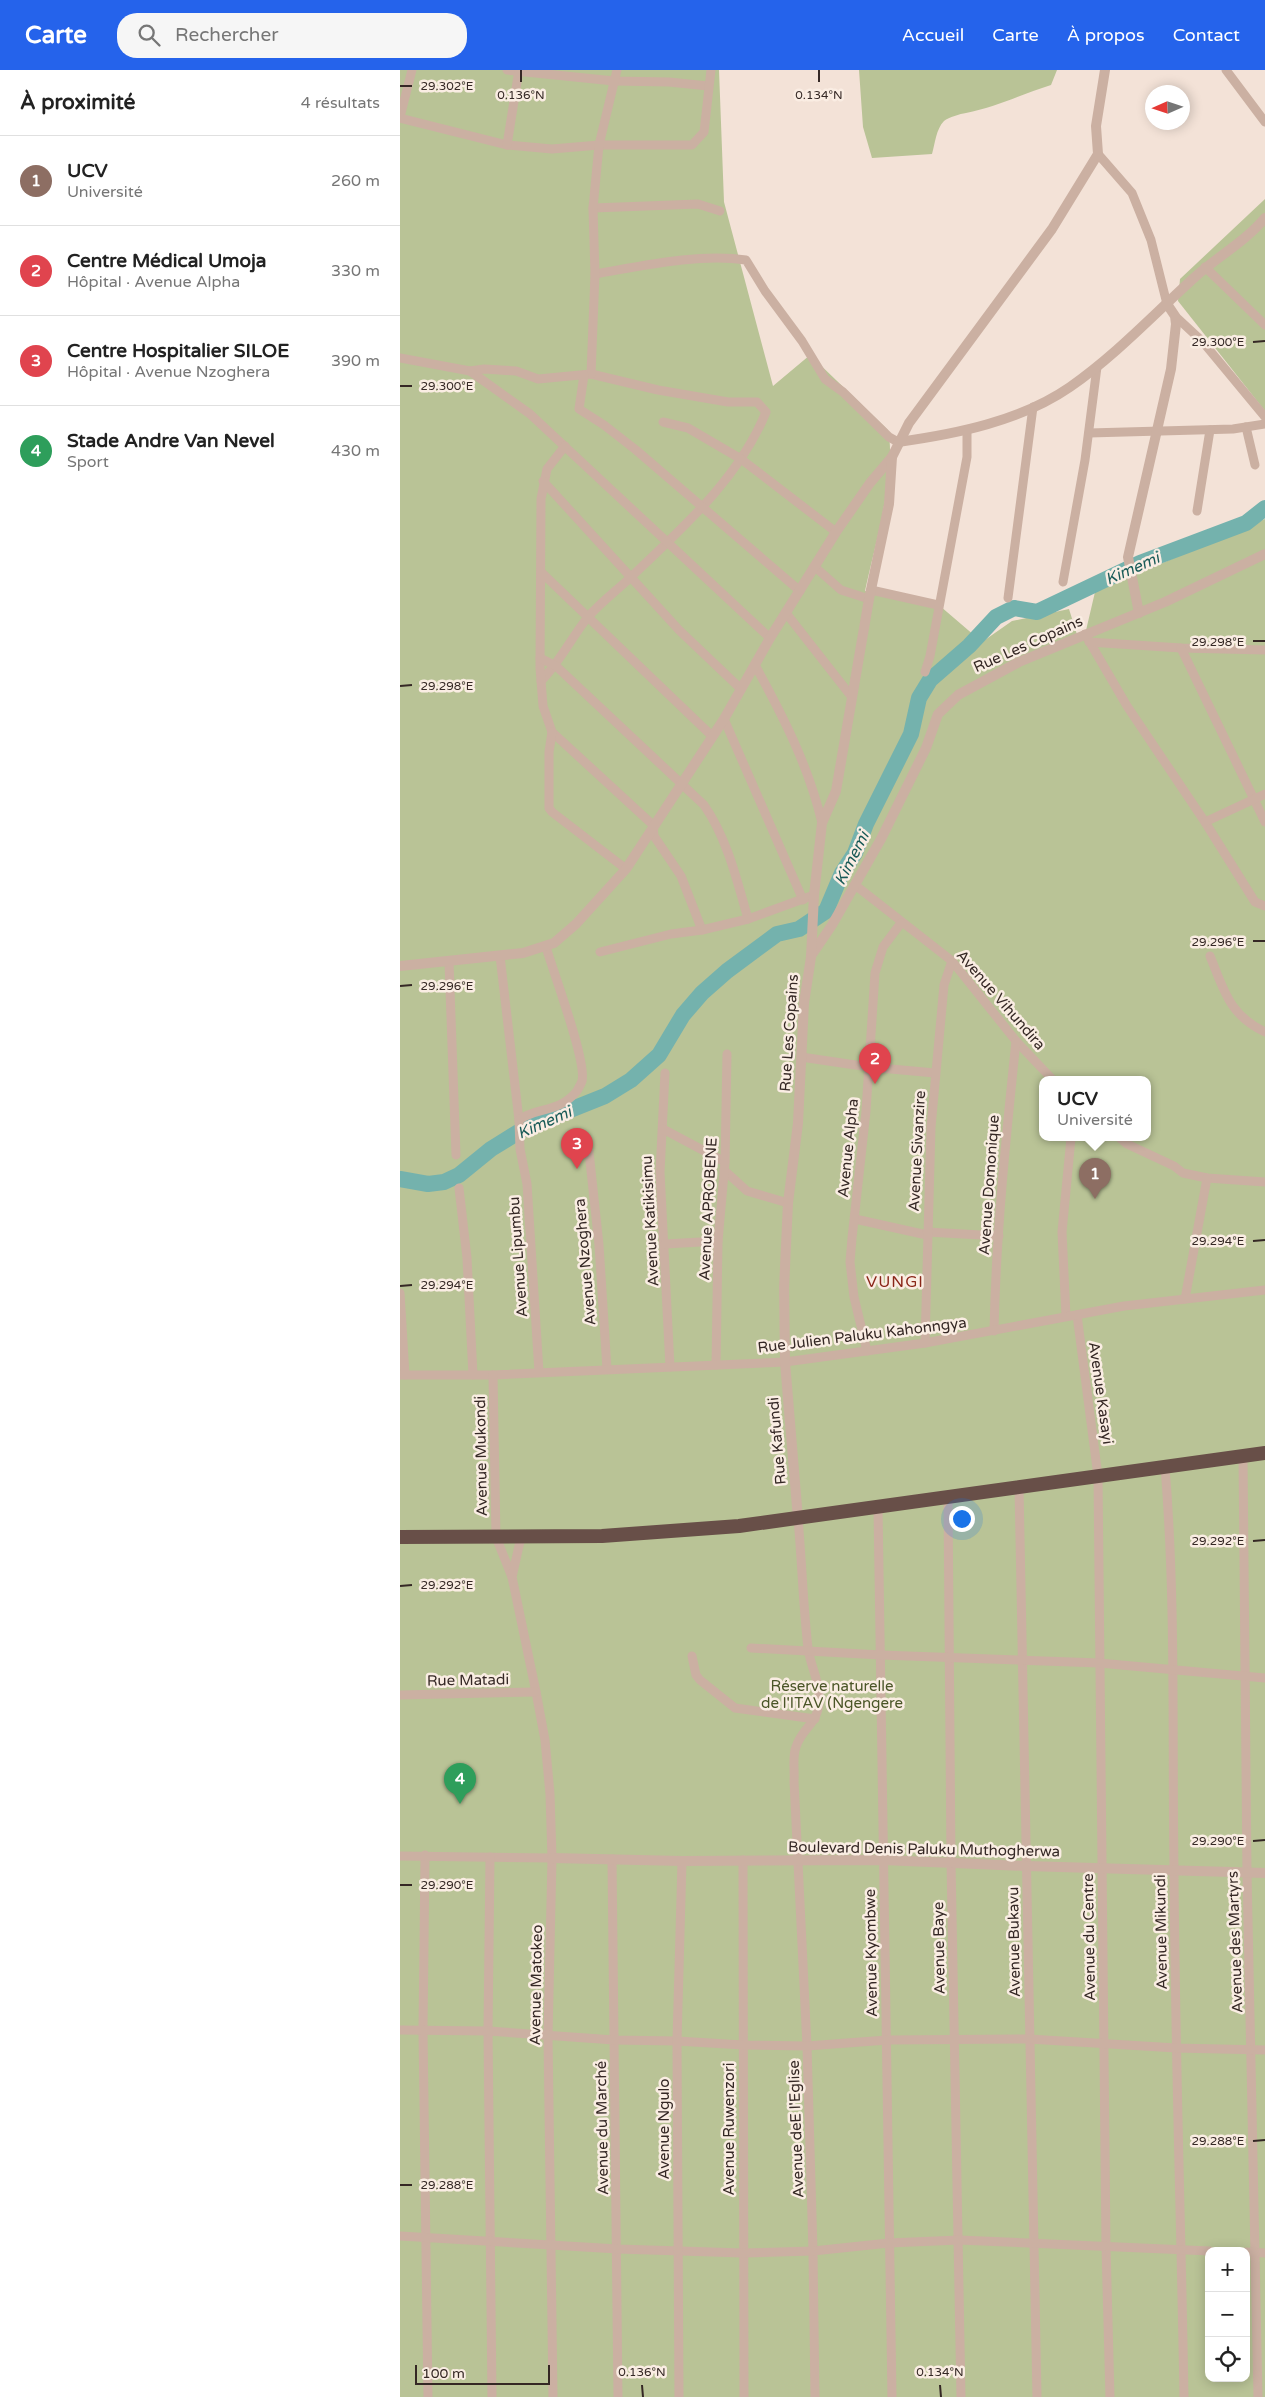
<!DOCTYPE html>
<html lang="fr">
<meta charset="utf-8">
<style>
:root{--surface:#fff;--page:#f6f6f6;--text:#222;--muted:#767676;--line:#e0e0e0;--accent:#2563eb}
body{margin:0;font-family:"Varela Round",sans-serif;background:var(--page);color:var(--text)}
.controls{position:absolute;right:15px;bottom:15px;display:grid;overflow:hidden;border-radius:10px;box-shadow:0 2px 12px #0003}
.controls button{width:45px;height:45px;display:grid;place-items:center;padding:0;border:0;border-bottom:1px solid var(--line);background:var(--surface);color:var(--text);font:25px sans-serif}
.compass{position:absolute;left:745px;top:15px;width:45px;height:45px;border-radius:50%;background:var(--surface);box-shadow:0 2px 12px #0003;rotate:267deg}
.scale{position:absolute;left:15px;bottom:12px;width:135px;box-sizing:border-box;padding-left:5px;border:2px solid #352825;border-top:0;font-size:14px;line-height:18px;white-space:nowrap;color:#352825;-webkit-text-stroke:4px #faede3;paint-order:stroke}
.you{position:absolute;left:561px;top:1448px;width:18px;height:18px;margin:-12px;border:4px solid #fff;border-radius:50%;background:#1a73e8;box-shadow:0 0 0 8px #1a73e833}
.badge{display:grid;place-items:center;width:32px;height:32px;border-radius:50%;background:var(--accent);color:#fff;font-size:16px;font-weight:700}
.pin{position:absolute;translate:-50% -41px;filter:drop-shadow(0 1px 2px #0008)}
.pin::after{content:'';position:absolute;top:26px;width:18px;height:15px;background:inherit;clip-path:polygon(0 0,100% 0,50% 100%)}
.popup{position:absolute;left:639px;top:1006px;width:112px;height:65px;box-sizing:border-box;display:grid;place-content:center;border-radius:10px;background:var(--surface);filter:drop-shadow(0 1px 4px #0005);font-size:16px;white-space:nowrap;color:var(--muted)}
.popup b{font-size:19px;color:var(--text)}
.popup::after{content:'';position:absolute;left:50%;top:100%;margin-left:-10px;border:10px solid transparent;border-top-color:var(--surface)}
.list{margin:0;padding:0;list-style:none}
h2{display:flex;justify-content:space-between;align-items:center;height:65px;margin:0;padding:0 20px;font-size:21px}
h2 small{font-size:16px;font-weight:400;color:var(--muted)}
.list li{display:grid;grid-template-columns:32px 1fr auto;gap:15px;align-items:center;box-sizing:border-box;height:90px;padding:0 20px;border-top:1px solid var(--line)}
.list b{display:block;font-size:19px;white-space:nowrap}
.list p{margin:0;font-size:16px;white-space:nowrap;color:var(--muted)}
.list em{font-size:16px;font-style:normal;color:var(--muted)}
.icon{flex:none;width:28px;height:28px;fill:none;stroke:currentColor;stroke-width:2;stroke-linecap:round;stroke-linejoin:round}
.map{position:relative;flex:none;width:865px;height:2327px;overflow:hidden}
header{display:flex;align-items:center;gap:30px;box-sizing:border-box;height:70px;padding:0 25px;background:var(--accent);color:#fff}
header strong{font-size:24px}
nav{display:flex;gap:28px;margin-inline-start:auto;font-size:18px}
.search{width:350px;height:45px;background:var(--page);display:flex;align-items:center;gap:12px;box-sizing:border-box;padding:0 18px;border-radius:20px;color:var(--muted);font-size:19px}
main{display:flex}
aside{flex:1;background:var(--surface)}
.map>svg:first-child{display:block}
.green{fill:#b9c396;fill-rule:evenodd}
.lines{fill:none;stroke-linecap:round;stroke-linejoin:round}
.river{stroke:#74b2ad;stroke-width:16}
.minor{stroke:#cbb0a2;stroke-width:9}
.tertiary{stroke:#cbb0a2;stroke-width:10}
.trunk{stroke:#684f48;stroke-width:14}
.ticks{fill:none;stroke:#352825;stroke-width:2}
.labels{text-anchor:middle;stroke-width:5;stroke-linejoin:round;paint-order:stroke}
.street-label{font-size:15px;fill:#352825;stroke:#faede3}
.park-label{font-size:15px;fill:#4a5527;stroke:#faede3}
.water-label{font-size:16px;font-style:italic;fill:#185a57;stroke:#faede3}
.neighbourhood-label{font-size:16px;letter-spacing:1px;fill:#8a2618;stroke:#faede3}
.ticks-label{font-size:12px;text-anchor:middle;fill:#352825;stroke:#faede3;stroke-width:5;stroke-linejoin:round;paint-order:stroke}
</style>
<header>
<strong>Carte</strong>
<div class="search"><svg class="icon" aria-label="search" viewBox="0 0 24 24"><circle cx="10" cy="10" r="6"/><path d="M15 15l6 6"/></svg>Rechercher</div>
<nav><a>Accueil</a><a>Carte</a><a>À propos</a><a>Contact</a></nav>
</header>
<main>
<aside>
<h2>À proximité<small>4 résultats</small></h2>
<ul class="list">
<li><span class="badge" style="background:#8d6e63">1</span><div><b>UCV</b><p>Université</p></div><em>260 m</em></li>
<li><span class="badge" style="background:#e0444e">2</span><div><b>Centre Médical Umoja</b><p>Hôpital · Avenue Alpha</p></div><em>330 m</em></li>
<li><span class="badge" style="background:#e0444e">3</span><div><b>Centre Hospitalier SILOE</b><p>Hôpital · Avenue Nzoghera</p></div><em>390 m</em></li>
<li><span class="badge" style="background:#2e9e5b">4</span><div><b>Stade Andre Van Nevel</b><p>Sport</p></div><em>430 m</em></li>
</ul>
</aside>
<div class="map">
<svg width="865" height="2327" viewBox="0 0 865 2327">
<rect width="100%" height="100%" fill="#f3e2d7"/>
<g class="green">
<path d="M0,0H319L324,132L373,316L410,285L488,360C497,401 474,479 465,521L540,536L582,572L612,551L669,539L679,571L684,569L695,522L865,449V2327H0ZM642,1010H748V1068H642ZM809,2181H846V2308H809Z"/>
<path d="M459,0H657L651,15C622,24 596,37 566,43C560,44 549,47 544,51C536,59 535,74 532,84L472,88L463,57Z"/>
<polygon points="865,129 865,341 778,231 780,209"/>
</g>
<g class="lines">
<polyline class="river" points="0,1109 28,1114 44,1112 59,1105 91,1079 125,1058 205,1026 231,1010 259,985 283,945 302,923 327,901 377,864 399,859 426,841 442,803 455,783 466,754 511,664 519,628 530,610 569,576 596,547 614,538 637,542 740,493 846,453 865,438"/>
<g class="minor">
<polyline points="107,0 214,11 269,12 308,16"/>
<polyline points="826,0 865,52"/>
<polyline points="0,47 12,0"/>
<polyline points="0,48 107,75 152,79 199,75 292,75 304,62 311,0"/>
<polyline points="107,75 119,0"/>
<polyline points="698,84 732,123 751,170 767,234"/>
<polyline points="193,138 298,134 320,141"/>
<polyline points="805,197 865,255"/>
<path d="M195,204C242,196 299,183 346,190L365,221L402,271L425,309L443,322L489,367L498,372"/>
<polyline points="775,246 802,271 865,347"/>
<path d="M0,288L70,301L84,299L116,301L138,309L191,304L258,320L328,332H357L366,342C339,409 281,459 230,508C216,521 200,533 188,547C171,568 160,592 141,611"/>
<polyline points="70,301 130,344 370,568"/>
<polyline points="191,304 195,204 193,138 199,75 217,0"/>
<polyline points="184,305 179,339 204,355 236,380 400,521"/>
<polyline points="263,352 288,358 341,389 436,462"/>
<polyline points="846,357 855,395"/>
<polyline points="689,363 833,359 865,354"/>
<polyline points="165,376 147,399 141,429 140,598 143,636 152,662 253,755 254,766 281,806 302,860"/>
<polyline points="143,411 279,560 341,619"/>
<polyline points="797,441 810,360"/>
<polyline points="415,497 441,520 469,529"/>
<polyline points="141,502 312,666"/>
<polyline points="663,512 685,390 697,297"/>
<polyline points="471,520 538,535"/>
<polyline points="608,528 633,337"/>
<polyline points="386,543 451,626"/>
<polyline points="685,564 727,636 805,752 855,832 865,836"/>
<polyline points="689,572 781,578 865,580"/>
<polyline points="781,578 865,752"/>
<path d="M140,588L156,596L304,735C327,768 337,810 348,849"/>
<path d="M355,595C383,646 409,697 422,753"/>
<polyline points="525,602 530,586 567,387 567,360"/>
<polyline points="324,649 403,830"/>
<polyline points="152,662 149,682 149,738 152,742 226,799"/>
<polyline points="805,752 865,724"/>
<polyline points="455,815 552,891 616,971 653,1010"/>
<polyline points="200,882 271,864 302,860 348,849 414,825"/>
<polyline points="100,886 119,1050 120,1079 127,1114 139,1302"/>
<path d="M810,886C824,920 829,945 865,962"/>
<polyline points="49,892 56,1085"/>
<polyline points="401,987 469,997 535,1003"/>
<polyline points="265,1003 260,1102 270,1297"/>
<path d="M119,1050C138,1036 158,1044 177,1021C178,1019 181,1014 182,1011C187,992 153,901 146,877"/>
<polyline points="263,1059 325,1092"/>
<polyline points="720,1068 727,1074 774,1096 783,1103 807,1108 865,1112"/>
<polyline points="189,1082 199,1175 207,1299"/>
<polyline points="324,1100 347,1121 388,1133"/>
<polyline points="59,1118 67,1188 73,1305"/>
<polyline points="455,1149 527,1165"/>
<polyline points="527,1162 599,1166"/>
<polyline points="265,1174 318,1171"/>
<polyline points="0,1223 5,1305"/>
<polyline points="785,1229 807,1108"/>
<polyline points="677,1245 698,1406 706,2177 710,2327"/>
<polyline points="666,1246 662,1162 671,1068"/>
<path d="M594,1261C596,1164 606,1067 616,971"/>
<polyline points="525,1273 531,1057 544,915 552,891"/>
<polyline points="467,1281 454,1227 450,1192 452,1168 466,1041 475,903 483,877 501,853"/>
<polyline points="316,1295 318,1171 325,1092 327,984"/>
<polyline points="0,1305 93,1305 385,1292 525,1273 724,1236 865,1220"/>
<polyline points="93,1305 96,1467 112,1507 136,1622 145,1670 150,1724 152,1788 148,1966 153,2327"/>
<polyline points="843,1387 847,1803 858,2327"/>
<path d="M765,1397C776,1531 772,1665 774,1799C775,1975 781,2151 784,2327"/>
<polyline points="619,1417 637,2327"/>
<polyline points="548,1428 551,1792 561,2327"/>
<polyline points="478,1438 492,2327"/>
<path d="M398,1449C402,1492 403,1535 408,1578C410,1595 419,1609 419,1627C420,1654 402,1657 396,1677C392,1687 395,1701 394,1711L407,1976L413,2181L415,2327"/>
<polyline points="112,1507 121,1467"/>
<polyline points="351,1578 481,1585 699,1593 865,1608"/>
<polyline points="292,1586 296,1605 300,1610 335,1638 415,1649"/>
<polyline points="0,1625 136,1622"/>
<polyline points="25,1785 23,1960 28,2327"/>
<polyline points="0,1786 152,1788"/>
<polyline points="90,1787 88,1961 92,2327"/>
<polyline points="212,1789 218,2327"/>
<polyline points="343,1790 344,2327"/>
<polyline points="0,1960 88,1961 214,1970 277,1971 343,1975 407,1976 487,1970 629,1969 776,1978 865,1980"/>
<polyline points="0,2166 218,2179 343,2183 413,2181 489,2173 559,2170 810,2181"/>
<polyline points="846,2182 865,2183"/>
<polyline points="279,2327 277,1971 282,1791"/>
</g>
<g class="tertiary">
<path d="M498,372C556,364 621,351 670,317C716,285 754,244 795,207C817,187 846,171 865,148"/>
<polyline points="739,543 728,487 771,299 776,254 775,246 767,234"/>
<polyline points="411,886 432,855 481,769 526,678 538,644 558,625 619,592 765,532 865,484"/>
<polyline points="0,896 123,883 154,873 176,854 226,799 324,649 370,568 436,462 470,413 492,387"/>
<polyline points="398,1449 385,1292 384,1218 388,1133 398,1053 404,933 411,887 414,825 422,753 436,721 469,529 489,434 492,387 509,353 652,159 698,84 696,56 705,0"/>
<polyline points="152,1788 282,1791 483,1790 626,1796 865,1803"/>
</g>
<polyline class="trunk" points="0,1467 202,1466 339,1456 865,1383"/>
</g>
<path class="ticks" d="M121,0V12M419,0V12M0,16H12M853,272L865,271M0,316H12M853,571H865M0,616L12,615M853,871H865M0,916L12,915M853,1171L865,1170M0,1216L12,1215M853,1471L865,1470M0,1516L12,1515M853,1771L865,1770M0,1815H12M853,2071L865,2070M0,2115H12M242,2315L243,2327M540,2315L541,2327"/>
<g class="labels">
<g class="street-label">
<text transform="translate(628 574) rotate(-24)" y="5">Rue Les Copains</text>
<text transform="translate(601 930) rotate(49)" y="5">Avenue Vihundira</text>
<text transform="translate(389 963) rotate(-86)" y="5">Rue Les Copains</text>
<text transform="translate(448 1078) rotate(-84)" y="5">Avenue Alpha</text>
<text transform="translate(517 1081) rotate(-87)" y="5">Avenue Sivanzire</text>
<text transform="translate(589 1115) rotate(-86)" y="5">Avenue Domonique</text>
<text transform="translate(308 1139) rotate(-87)" y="5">Avenue APROBENE</text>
<text transform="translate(250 1151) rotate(-93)" y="5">Avenue Katikisimu</text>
<text transform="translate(118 1187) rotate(-94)" y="5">Avenue Lipumbu</text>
<text transform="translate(185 1192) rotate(-95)" y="5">Avenue Nzoghera</text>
<text transform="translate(462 1265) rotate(-7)" y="5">Rue Julien Paluku Kahonngya</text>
<text transform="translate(701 1323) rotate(82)" y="5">Avenue Kasayi</text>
<text transform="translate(377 1371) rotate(-95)" y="5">Rue Kafundi</text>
<text transform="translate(81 1386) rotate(-91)" y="5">Avenue Mukondi</text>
<text transform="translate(68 1610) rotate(-1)" y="5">Rue Matadi</text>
<text transform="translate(524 1779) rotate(1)" y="5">Boulevard Denis Paluku Muthogherwa</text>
<text transform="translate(761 1862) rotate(-91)" y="5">Avenue Mikundi</text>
<text transform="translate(689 1867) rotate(-91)" y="5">Avenue du Centre</text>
<text transform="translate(614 1872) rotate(-91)" y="5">Avenue Bukavu</text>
<text transform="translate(835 1872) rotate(-92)" y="5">Avenue des Martyrs</text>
<text transform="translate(539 1878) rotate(-91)" y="5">Avenue Baye</text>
<text transform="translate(471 1883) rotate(-91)" y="5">Avenue Kyombwe</text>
<text transform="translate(136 1915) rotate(-89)" y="5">Avenue Matokeo</text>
<text transform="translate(202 2058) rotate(-91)" y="5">Avenue du Marché</text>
<text transform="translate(264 2059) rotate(-90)" y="5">Avenue Ngulo</text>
<text transform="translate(329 2059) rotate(-90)" y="5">Avenue Ruwenzori</text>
<text transform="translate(396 2059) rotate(-92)" y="5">Avenue deE l'Eglise</text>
</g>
<g class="park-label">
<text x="432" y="1621">Réserve naturelle<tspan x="432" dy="17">de l'ITAV (Ngengere</tspan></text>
</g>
<g class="water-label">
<text transform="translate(732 498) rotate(-24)" y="6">Kimemi</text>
<text transform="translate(451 788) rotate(-63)" y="6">Kimemi</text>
<text transform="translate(144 1052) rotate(-24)" y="6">Kimemi</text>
</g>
<g class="neighbourhood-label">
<text x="495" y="1217">VUNGI</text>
</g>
</g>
<g class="ticks-label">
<text x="47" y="20">29.302°E</text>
<text x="121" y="29">0.136°N</text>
<text x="419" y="29">0.134°N</text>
<text x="818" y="276">29.300°E</text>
<text x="47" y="320">29.300°E</text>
<text x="818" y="576">29.298°E</text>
<text x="47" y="620">29.298°E</text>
<text x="818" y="876">29.296°E</text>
<text x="47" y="920">29.296°E</text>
<text x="818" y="1175">29.294°E</text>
<text x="47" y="1219">29.294°E</text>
<text x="818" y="1475">29.292°E</text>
<text x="47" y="1519">29.292°E</text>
<text x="818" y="1775">29.290°E</text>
<text x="47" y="1819">29.290°E</text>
<text x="818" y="2075">29.288°E</text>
<text x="47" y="2119">29.288°E</text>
<text x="242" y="2306">0.136°N</text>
<text x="540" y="2306">0.134°N</text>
</g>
</svg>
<div class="controls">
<button>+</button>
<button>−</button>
<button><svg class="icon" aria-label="locate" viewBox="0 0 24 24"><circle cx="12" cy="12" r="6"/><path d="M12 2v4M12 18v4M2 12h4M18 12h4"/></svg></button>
</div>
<svg class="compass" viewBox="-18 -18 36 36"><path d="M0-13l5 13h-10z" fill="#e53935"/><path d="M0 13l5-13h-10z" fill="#767676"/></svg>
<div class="scale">100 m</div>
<div class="you"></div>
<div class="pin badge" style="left:695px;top:1129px;background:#8d6e63">1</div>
<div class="popup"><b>UCV</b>Université</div>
<div class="pin badge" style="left:475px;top:1014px;background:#e0444e">2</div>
<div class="pin badge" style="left:177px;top:1099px;background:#e0444e">3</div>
<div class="pin badge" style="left:60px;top:1734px;background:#2e9e5b">4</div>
</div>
</main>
